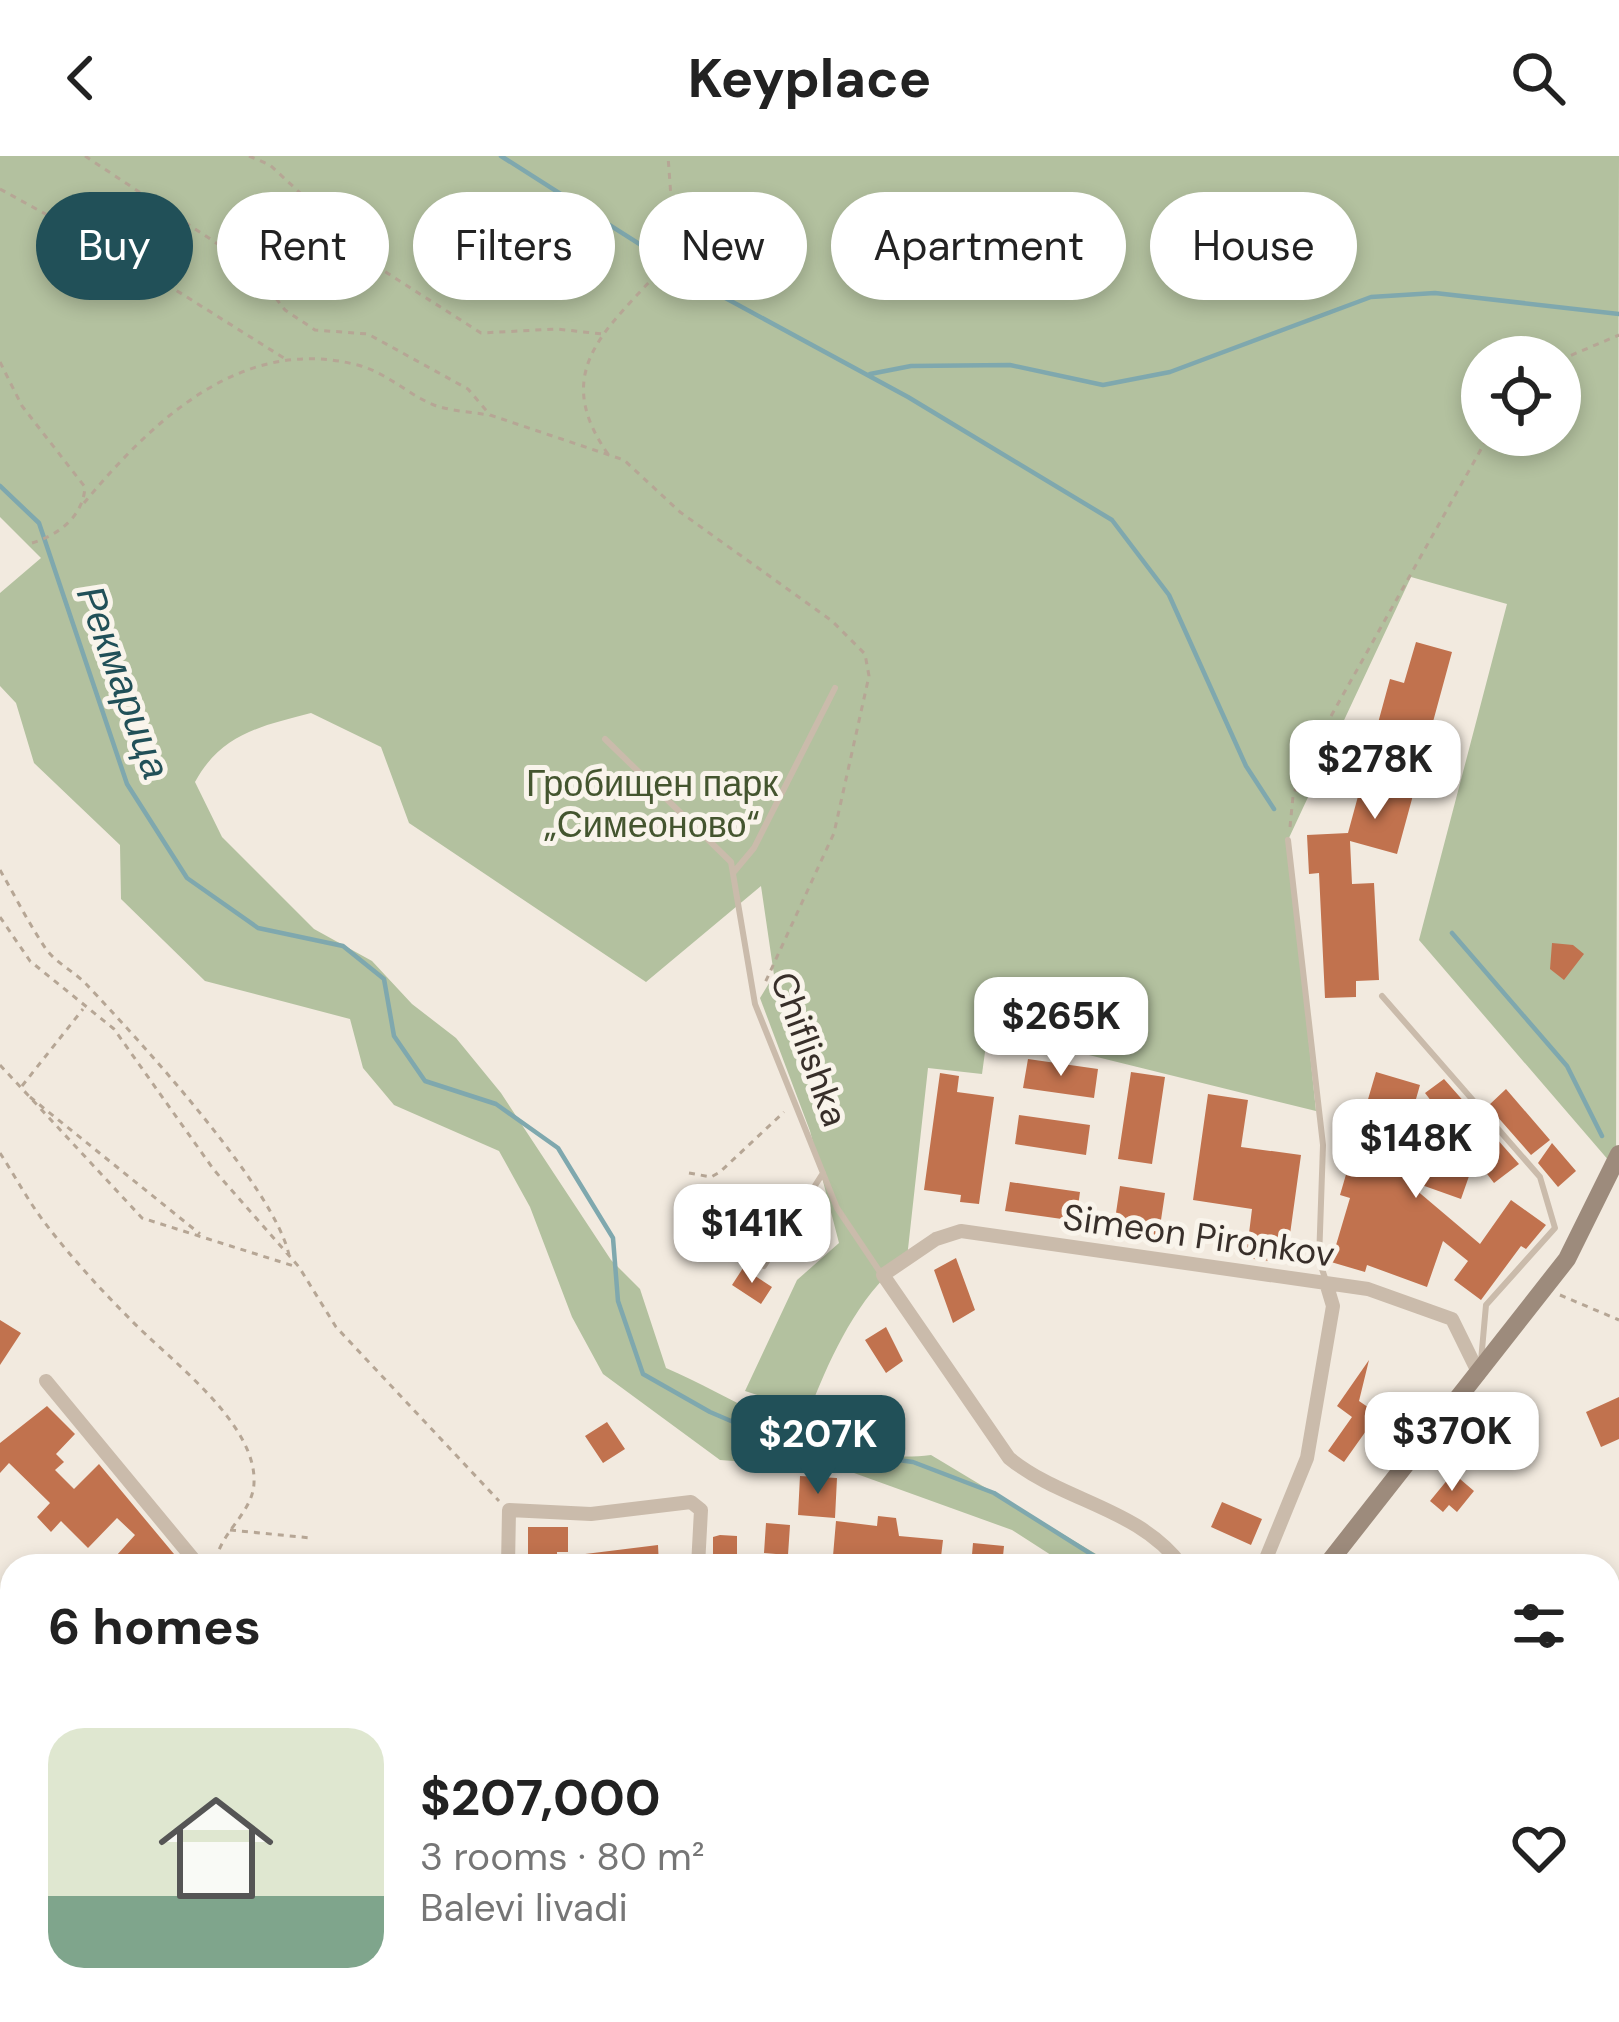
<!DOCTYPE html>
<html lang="en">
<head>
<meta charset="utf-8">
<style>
  body { margin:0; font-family:"DM Sans",sans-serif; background:#f2f2f2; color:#222; height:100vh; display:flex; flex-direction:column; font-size:45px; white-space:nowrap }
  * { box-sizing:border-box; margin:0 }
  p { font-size:39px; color:#767676 }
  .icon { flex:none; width:66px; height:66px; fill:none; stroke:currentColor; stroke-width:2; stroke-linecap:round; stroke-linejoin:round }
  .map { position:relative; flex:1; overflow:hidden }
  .side { position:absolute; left:0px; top:1398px; width:1620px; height:468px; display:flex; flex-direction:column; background:#fff; border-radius:36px 36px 0 0; box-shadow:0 6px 18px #0003 }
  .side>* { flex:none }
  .banner { position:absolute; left:36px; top:36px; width:1548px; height:108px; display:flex; gap:24px }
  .buttons { position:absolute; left:1461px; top:180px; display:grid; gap:24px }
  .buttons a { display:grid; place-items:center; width:120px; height:120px; border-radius:50%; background:#fff; box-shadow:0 6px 18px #0003; font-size:60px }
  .price { position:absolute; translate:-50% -102px; padding:0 27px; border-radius:24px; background:#fff; color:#222; font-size:39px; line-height:78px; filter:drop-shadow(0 3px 6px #0008) }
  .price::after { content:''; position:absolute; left:50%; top:72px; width:36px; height:27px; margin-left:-18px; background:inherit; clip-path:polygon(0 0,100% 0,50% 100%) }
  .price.selected { background:#215058; color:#fff }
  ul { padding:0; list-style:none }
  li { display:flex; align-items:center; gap:36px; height:300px; padding:0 48px }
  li+li { border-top:3px solid #e0e0e0 }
  li span { display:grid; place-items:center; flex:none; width:336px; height:240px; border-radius:36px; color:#555 }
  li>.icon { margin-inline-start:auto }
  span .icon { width:144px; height:144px; fill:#fffc; stroke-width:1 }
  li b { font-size:51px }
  h2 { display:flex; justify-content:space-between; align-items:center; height:144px; padding:0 48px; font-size:51px }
  .chip { padding:0 42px; border-radius:54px; background:#fff; box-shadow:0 6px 18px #0003; font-size:42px; line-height:108px }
  .chip.selected { background:#215058; color:#fff }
  header { display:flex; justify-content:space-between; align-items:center; height:156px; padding:0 48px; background:#fff; font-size:54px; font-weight:700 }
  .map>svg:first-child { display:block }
  .green { fill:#b3c19f; fill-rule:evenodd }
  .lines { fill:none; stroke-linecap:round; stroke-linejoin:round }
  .stream { stroke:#7fa8ae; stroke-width:4.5 }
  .building { fill:#c1724e }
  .path { stroke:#b6a695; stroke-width:3; stroke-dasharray:6 6; stroke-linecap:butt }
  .lane { stroke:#cabbab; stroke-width:6 }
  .street { stroke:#cabbab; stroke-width:14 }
  .secondary { stroke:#9d8b7c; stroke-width:18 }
  .labels { text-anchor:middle; stroke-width:10; stroke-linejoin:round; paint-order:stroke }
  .park-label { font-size:36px; fill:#44552f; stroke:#f9f4eb }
  .street-label { font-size:36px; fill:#382f2a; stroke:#f9f4eb }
  .water-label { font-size:39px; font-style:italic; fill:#215058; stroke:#f9f4eb }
</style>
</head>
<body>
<header><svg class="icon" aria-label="back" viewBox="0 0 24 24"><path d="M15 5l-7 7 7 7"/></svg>Keyplace<svg class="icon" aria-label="search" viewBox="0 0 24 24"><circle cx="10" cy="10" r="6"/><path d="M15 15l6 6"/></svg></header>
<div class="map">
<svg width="1619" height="1866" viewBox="0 0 1619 1866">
  <rect width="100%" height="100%" fill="#f2eadf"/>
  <path class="green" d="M0,0H1619L1616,1013L1419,784L1507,448L1411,421L1288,684L1316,955L988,874L982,918L928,912L907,1102C860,1135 829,1203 809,1256L745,1235L797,1124L839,1087L810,975L760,842L774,819L761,730L646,826L409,667L381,591L311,557C261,570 221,578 195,626L222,681L314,773L372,805L412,848L456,882L501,937L611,1104L640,1133L666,1212C751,1249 833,1311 931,1299L1116,1410H1068L1012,1374L843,1313L720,1304L603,1218L572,1161L530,1051L499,995L394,949L363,912L350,863L205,825L121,743L120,689L34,607L16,547L0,530V437L41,402L0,361ZM1482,201H1560V279H1482Z
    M0,1518L12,1526V1649L0,1642Z
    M1619,1640V1866H1535L1525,1854H1608V1651Z"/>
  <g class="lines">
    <path class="stream" d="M501,0L718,138L908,241L1112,364L1169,439L1246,610L1274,653
      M870,218L911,210L1010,209L1103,229L1170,216L1371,141L1435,137L1619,158
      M0,330L39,367L127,628L187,722L258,772L343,790L384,823L394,880L425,925L496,948L558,992L613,1082L618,1145L643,1218L710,1256L787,1289L913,1306L994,1337L1110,1410
      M1452,777L1567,910L1602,980
      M0,1580L12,1593
      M1608,1838L1619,1845
      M269,1854L281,1866"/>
  </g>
  <path class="building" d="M1416,486L1452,496L1397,698L1350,685L1352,728L1374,727L1379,824L1356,825V841L1325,842L1319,717L1309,718L1307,679L1348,677L1390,523L1404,527Z
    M1552,787L1573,789L1584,798L1564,824L1550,813Z
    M1028,903L1098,913L1094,942L1023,932Z
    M1131,916L1165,921L1152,1008L1118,1003Z
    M1376,916L1420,929L1406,978L1475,1003L1461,1043L1402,1022L1480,1088L1511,1044L1546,1069L1526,1093L1521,1090L1481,1144L1454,1124L1468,1105L1443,1085L1427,1131L1367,1109L1365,1116L1331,1106L1350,1042L1340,1039Z
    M940,917L959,920L957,936L994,941L979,1048L960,1046L961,1039L924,1034Z
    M1444,923L1519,1008L1494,1027L1425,937Z
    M1506,933L1550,984L1531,999L1488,950Z
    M1208,938L1248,944L1241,991L1301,999L1286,1107L1246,1102L1252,1053L1193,1044Z
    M1019,959L1090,969L1086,999L1015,988Z
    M1552,987L1576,1015L1558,1031L1538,1007Z
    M1010,1026L1080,1036L1076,1065L1005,1055Z
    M1120,1030L1165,1037L1158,1084L1113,1077Z
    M956,1102L975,1154L953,1167L934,1114Z
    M743,1112L772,1131L761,1148L732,1129Z
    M0,1164L21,1177L0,1209Z
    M886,1171L903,1205L886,1217L865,1184Z
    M1369,1204L1359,1245L1378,1258L1344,1306L1328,1295L1352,1261L1337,1250Z
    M1619,1241V1283L1601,1291L1586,1256Z
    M47,1250L75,1278L56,1298L64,1306L55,1314L74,1333L99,1308L184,1410H107L135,1379L117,1362L88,1392L61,1365L51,1376L37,1361L50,1347L9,1307L0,1317V1287Z
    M607,1266L625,1293L603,1307L585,1280Z
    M1453,1317L1474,1335L1457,1356L1449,1349L1443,1356L1430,1345Z
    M800,1320L837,1322L835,1362L798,1359Z
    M1222,1346L1262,1363L1251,1389L1211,1371Z
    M878,1360L896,1362L899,1380L943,1384L940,1409L893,1405L886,1410L833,1400L836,1365L877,1370Z
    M766,1367L790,1369L788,1399L764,1397Z
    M528,1371H568V1396H557V1406L528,1407Z
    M720,1379L737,1380V1404L713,1398V1381Z
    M973,1387L1004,1390L1002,1410H971Z
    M658,1389L659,1410H577V1399Z"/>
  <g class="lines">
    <path class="path" d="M85,0L251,110L285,154L315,174L368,178L468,233L490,259L624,304L680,356L832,465L865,498L869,520L834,677L764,829
      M249,0L270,9L384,115L481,177L556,173L603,178
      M0,33L120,99L287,204
      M1560,204L1619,179
      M0,206L22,250L85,331C83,361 58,379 32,387
      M608,298C543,206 622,164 675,96L668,0
      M84,347C154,263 244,177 361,210C388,218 409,239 434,249C451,255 471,256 489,259
      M1290,671L1293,640L1308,601L1489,279
      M0,714C15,740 29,768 46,793C56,807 75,816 87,829C138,883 274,1031 289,1099
      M0,761L30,805L114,873L214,1014L299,1111L336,1171L499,1345
      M0,909L142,1062L297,1111
      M22,930L83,853
      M30,941L200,1078
      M0,997C15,1020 28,1045 45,1067C70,1100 100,1133 130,1163C167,1202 257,1266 254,1327C253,1357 219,1377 215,1408
      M689,1017L711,1021L720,1016L784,956
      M1560,1139L1619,1164
      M230,1374L311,1382"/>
    <path class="lane" d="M605,583L731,706L755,848L837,1052L882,1119
      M1288,684L1323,989L1319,1104L1327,1128
      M733,717L754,692L835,532
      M1382,840L1540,1021L1555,1072L1486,1149L1481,1205
      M764,1110L823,1017"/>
    <path class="street" d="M46,1225L199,1410
      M698,1408L723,1410
      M508,1410L509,1354L591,1358L691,1346L701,1354L698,1410
      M1182,1410C1138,1351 1063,1346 1009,1302L883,1119L936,1083L961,1075L1368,1133L1452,1163L1479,1218
      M1263,1410L1307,1302L1333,1150L1327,1130
      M0,1530L12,1536
      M0,1773L12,1760
      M247,1854L261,1866
      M306,1854L320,1866
      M942,1854L964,1866
      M199,1866L201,1854
      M664,1866L665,1854
      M1243,1866L1251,1854"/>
    <path class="secondary" d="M1326,1410L1567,1103L1619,998
      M970,1866L976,1854"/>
  </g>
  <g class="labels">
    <g class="park-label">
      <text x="652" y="640">Гробищен парк<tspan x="652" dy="41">„Симеоново“</tspan></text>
    </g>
    <g class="street-label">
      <text transform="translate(810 893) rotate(70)" y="13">Chiflishka</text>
      <text transform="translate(1199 1079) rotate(8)" y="13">Simeon Pironkov</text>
    </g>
    <g class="water-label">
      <text transform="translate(124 526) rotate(70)" y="14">Рекмарица</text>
    </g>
  </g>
</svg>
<div class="buttons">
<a><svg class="icon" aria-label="locate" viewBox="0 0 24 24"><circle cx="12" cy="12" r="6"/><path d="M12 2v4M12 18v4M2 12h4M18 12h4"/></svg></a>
</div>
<b class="price" style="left:1375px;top:666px">$278K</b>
<b class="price" style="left:1061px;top:923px">$265K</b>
<b class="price" style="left:1416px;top:1045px">$148K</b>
<b class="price" style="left:752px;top:1130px">$141K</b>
<b class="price" style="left:1452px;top:1338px">$370K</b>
<b class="price selected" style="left:818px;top:1341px">$207K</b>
<div class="banner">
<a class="chip selected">Buy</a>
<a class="chip">Rent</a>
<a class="chip">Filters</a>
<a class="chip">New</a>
<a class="chip">Apartment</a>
<a class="chip">House</a>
</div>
<section class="side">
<h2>6 homes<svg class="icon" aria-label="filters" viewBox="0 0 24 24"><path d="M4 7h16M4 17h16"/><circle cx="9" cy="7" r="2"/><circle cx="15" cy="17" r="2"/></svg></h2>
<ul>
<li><span style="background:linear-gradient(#dfe7d0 70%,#7fa58c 0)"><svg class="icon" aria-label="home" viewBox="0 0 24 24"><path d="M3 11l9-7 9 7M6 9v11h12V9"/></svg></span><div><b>$207,000</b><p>3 rooms · 80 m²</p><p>Balevi livadi</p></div><svg class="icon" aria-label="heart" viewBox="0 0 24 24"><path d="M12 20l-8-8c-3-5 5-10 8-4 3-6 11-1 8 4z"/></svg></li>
</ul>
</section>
</div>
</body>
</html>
